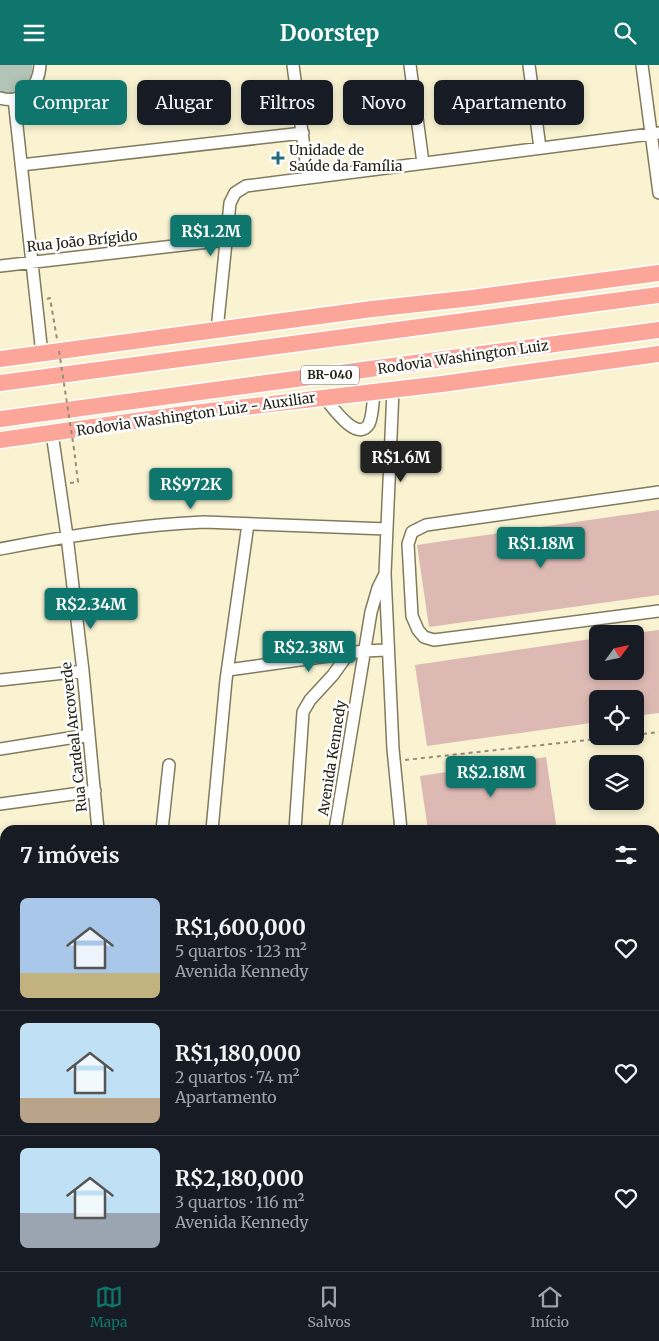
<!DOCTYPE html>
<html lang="pt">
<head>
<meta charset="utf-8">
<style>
  body { margin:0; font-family:Merriweather,serif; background:#20242c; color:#f1f3f6; height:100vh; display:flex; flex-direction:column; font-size:19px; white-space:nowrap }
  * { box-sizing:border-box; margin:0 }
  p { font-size:16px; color:#9ea1a6 }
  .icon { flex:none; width:28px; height:28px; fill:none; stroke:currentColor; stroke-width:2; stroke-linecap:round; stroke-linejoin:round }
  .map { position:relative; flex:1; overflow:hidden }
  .side { position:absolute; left:0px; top:760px; width:660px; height:446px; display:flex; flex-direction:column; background:#171b24; border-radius:15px 15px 0 0; box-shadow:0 2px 8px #0003 }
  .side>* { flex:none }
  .banner { position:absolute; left:15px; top:15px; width:630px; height:45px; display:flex; gap:10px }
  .needle { width:32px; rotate:57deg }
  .tools { position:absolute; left:589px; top:560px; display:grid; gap:10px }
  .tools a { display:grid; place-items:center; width:55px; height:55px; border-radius:8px; background:#171b24; box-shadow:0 2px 8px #0003; font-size:25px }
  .price { position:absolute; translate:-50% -42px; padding:0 11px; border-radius:5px; background:#0f766e; color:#fff; font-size:16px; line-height:32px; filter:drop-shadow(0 1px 2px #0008) }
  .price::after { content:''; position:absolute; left:50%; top:30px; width:15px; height:11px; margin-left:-8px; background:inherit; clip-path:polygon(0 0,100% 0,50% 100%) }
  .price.selected { background:#222; color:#fff }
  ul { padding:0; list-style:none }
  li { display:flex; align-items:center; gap:15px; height:125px; padding:0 20px }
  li+li { border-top:1px solid #363941 }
  li span { display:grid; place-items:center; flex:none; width:140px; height:100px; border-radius:8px; color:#555 }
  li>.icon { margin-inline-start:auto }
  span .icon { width:60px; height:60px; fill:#fffc; stroke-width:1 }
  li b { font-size:21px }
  h2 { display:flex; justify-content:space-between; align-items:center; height:60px; padding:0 20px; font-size:21px }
  .pill { padding:0 18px; border-radius:8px; background:#171b24; box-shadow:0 2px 8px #0003; font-size:18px; line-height:45px }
  .pill.selected { background:#0f766e; color:#fff }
  header { display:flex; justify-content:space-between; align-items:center; height:65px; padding:0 20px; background:#0f766e; color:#fff; font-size:22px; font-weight:700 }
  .tab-bar { display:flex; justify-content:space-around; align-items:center; height:70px; border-top:1px solid #363941; background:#171b24; font-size:14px; color:#9ea1a6 }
  .tab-bar a { display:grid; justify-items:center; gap:2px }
  .tab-bar .selected { color:#0f766e }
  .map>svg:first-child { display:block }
  .industrial { fill:#f5e5d3 }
  .green { fill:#b2c4b5 }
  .building { fill:#ddb9b3 }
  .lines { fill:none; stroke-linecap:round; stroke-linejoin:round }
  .minor-casing { stroke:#807b5d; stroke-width:14 }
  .highway-casing { stroke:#fff; stroke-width:19 }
  .path { stroke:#928e77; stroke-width:2; stroke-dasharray:4 4; stroke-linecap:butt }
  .minor { stroke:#fff; stroke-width:11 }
  .highway { stroke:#fca69a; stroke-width:16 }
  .path-bridge { stroke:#928e77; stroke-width:2; stroke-dasharray:4 4; stroke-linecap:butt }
  .poi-dot { fill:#256a7a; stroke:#fff; stroke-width:2 }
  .labels { text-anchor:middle; stroke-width:5; stroke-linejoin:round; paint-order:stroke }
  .shield { fill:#fff; stroke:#66655d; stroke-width:1 }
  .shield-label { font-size:12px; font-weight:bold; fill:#252317 }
  .poi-label { font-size:14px; fill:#252317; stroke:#fff; text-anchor:start }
  .street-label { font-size:14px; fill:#252317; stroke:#fff }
</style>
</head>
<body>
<header><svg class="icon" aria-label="menu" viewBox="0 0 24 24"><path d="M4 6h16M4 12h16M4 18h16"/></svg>Doorstep<svg class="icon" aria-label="search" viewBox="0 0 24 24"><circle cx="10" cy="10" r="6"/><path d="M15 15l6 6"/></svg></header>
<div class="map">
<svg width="659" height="1206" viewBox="0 0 659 1206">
  <rect width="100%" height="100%" fill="#f9f3d2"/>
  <path class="industrial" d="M0,961L5,962V1201H655V1172L659,1173V1206H0Z"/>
  <path class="green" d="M0,0H32C34,19 19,34 0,27Z"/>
  <path class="building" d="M659,445V530L429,562L417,480Z
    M659,565V648L635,651V634H598V657L427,681L415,600L598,573V606H635V568Z
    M546,692L557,765H428L420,711Z"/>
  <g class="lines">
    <defs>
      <path id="minor" d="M293,0L308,112
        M410,0L423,98
        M529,0L540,83
        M642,0L659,128
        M0,33C23,40 39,21 40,0
        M14,34L42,289
        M21,100L303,68
        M0,201L226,175
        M217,265L230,138L235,128L246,121L659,68
        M393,325L385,509L393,684L401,765
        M324,332C331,340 357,379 369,359C373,350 373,336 374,327
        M52,368L67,471L83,606L98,765
        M659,427L426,460L412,467L408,479L412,551L418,565L424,572L434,575L659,546
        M0,484C67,471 135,460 204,457L387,464
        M228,605L364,586L387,585
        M0,615L83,606
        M0,684L88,670
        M0,739L95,726
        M162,765L169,700
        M212,765L226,615L248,459
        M295,765L303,647L310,635L333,610L348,589
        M335,765L371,547L378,523L384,511
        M0,839L5,844
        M0,869L5,861
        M0,890L5,893
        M0,1033L5,1035
        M0,1070L5,1072
        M655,1194L659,1195
        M110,1201L112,1206
        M234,1201L236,1206
        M421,1201L422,1206
        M193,1206L201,1201
        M368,1206L369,1201
        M495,1206L500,1201"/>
      <path id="highway" d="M0,294L372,244L472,233L659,208
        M0,318L659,230
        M0,354L659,265
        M0,375L185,349L442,319L659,289"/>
    </defs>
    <use href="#minor" class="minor-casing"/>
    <use href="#highway" class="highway-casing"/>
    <path class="path" d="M47,234L50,233L57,274
      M70,418L78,417L74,384
      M635,670L659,667
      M405,695L624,671"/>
    <use href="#minor" class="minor"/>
    <use href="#highway" class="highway"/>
    <path class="path-bridge" d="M59,286L74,384"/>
  </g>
  <path class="poi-dot" d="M275.5 85.5h5v5h5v5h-5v5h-5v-5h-5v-5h5z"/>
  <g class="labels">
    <rect class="shield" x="301" y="300.5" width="58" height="19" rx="4"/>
    <g class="shield-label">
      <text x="330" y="314">BR-040</text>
    </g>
    <g class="poi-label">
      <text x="289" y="90">Unidade de<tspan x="289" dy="16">Saúde da Família</tspan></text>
    </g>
    <g class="street-label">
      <text transform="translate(82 176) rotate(-6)" y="5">Rua João Brígido</text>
      <text transform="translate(463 292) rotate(-8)" y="5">Rodovia Washington Luiz</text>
      <text transform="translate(196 349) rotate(-8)" y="5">Rodovia Washington Luiz - Auxiliar</text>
      <text transform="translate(74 672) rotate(-96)" y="5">Rua Cardeal Arcoverde</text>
      <text transform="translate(332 693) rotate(-81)" y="5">Avenida Kennedy</text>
    </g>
  </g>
</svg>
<div class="tools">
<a><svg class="needle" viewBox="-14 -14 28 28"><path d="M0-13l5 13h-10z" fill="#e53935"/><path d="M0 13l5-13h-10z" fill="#9ea1a6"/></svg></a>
<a><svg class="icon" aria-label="locate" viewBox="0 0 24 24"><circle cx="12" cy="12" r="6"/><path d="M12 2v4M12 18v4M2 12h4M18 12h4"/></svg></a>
<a><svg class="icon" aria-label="layers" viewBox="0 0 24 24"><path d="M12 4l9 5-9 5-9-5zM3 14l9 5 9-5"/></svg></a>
</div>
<b class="price" style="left:211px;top:192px">R$1.2M</b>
<b class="price selected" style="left:401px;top:418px">R$1.6M</b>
<b class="price" style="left:191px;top:445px">R$972K</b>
<b class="price" style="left:541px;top:504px">R$1.18M</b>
<b class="price" style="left:91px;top:565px">R$2.34M</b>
<b class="price" style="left:309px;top:608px">R$2.38M</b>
<b class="price" style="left:491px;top:733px">R$2.18M</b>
<div class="banner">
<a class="pill selected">Comprar</a>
<a class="pill">Alugar</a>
<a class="pill">Filtros</a>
<a class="pill">Novo</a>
<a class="pill">Apartamento</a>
</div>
<section class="side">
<h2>7 imóveis<svg class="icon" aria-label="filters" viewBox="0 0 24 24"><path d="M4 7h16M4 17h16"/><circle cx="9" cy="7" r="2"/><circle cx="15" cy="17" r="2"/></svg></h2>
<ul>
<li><span style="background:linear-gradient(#a9c7e8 75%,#c2b280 0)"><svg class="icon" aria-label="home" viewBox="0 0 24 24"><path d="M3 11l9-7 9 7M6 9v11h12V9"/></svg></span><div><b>R$1,600,000</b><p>5 quartos · 123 m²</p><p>Avenida Kennedy</p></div><svg class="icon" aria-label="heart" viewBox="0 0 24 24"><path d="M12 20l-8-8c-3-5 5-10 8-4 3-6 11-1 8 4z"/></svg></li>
<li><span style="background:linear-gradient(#bfe0f5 75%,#b9a48a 0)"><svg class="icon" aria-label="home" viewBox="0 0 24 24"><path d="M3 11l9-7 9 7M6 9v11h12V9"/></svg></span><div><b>R$1,180,000</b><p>2 quartos · 74 m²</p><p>Apartamento</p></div><svg class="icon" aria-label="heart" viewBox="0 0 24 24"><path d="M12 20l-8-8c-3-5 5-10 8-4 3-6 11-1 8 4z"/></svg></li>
<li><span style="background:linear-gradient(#bfe0f5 65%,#9aa5b1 0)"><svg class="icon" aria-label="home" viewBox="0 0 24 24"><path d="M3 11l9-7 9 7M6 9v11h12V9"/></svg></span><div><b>R$2,180,000</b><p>3 quartos · 116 m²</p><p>Avenida Kennedy</p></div><svg class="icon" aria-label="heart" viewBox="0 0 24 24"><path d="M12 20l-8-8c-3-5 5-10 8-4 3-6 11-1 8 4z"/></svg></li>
</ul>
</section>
</div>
<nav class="tab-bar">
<a class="selected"><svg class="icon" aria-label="map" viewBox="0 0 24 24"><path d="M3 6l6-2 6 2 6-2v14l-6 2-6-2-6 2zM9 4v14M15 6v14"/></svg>Mapa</a>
<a><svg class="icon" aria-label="saved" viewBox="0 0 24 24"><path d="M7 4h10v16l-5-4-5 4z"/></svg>Salvos</a>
<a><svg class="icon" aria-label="home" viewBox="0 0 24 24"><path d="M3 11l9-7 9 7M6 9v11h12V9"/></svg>Início</a>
</nav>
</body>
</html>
